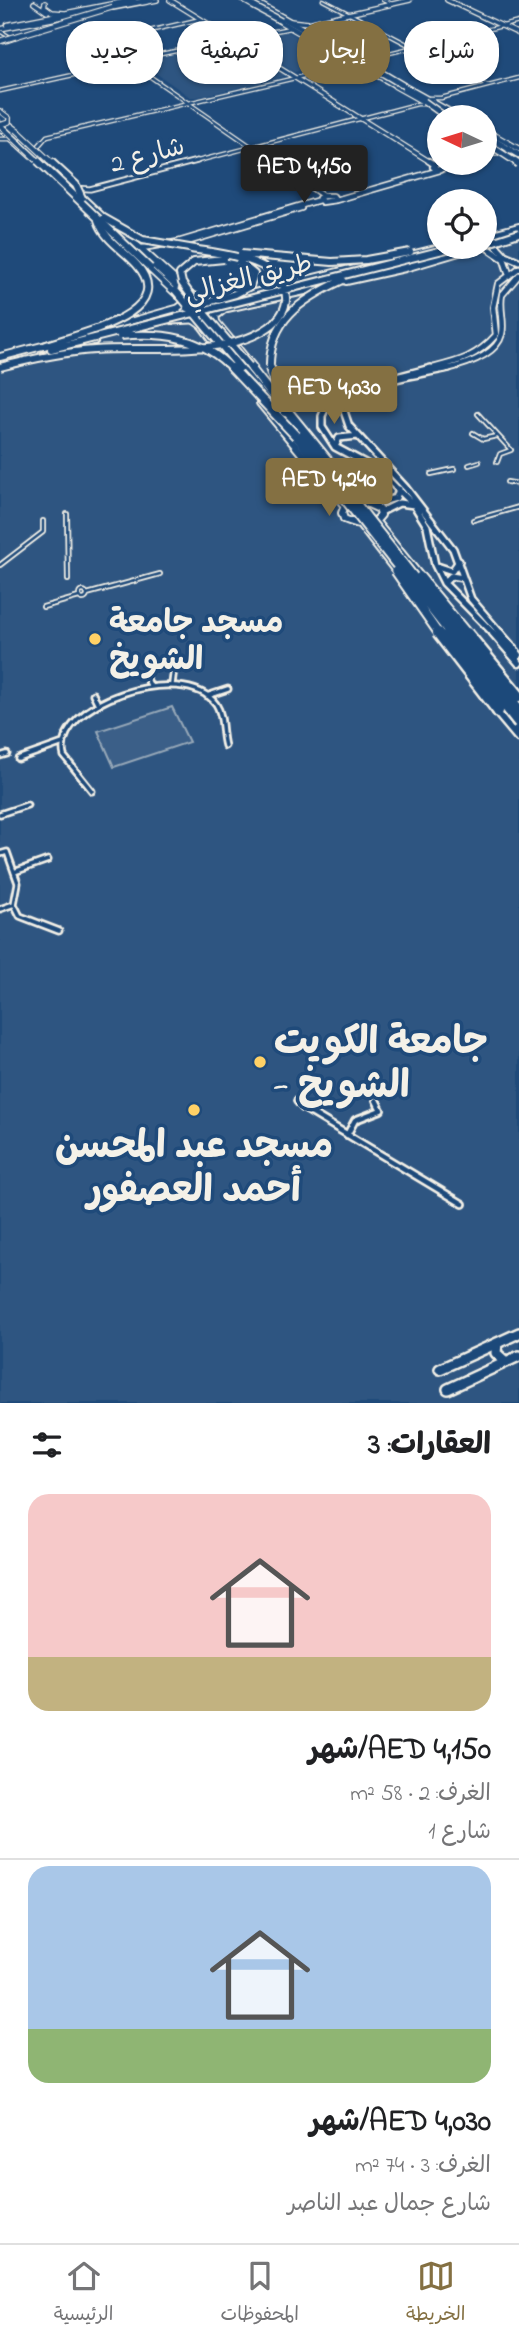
<!DOCTYPE html>
<html lang="ar">
<head>
<meta charset="utf-8">
<style>
  body { margin:0; font-family:"Indie Flower","Playpen Sans Arabic",sans-serif; background:#f6f6f6; color:#202124; direction:rtl; height:100vh; display:flex; flex-direction:column; font-size:26px; white-space:nowrap }
  * { box-sizing:border-box; margin:0 }
  p { font-size:23px; color:#757577 }
  .icon { flex:none; width:38px; height:38px; fill:none; stroke:currentColor; stroke-width:2; stroke-linecap:round; stroke-linejoin:round }
  .map { position:relative; height:1403px; overflow:hidden; direction:ltr }
  .sheet { display:flex; flex-direction:column; background:#fff; flex:1 }
  .sheet>* { flex:none }
  .top-card { position:absolute; left:21px; top:21px; width:478px; height:63px; direction:rtl; display:flex; gap:14px }
  .needle { width:46px; rotate:274deg }
  .tools { position:absolute; left:427px; top:105px; display:grid; gap:14px }
  .tools a { display:grid; place-items:center; width:70px; height:70px; border-radius:50%; background:#fff; box-shadow:0 2px 5px #0004; font-size:35px }
  .price { position:absolute; translate:-50% -60px; padding:0 16px; border-radius:7px; background:#847042; color:#fff; font-size:23px; line-height:46px; filter:drop-shadow(0 2px 4px #0008) }
  .price::after { content:''; position:absolute; left:50%; top:42px; width:21px; height:16px; margin-left:-10px; background:inherit; clip-path:polygon(0 0,100% 0,50% 100%) }
  .price.selected { background:#222; color:#fff }
  ul { padding:0; list-style:none }
  li { display:grid; align-content:center; gap:14px; height:371px; padding:0 28px }
  li+li { border-top:2px solid #e0e0e0 }
  li span { display:grid; place-items:center; height:217px; border-radius:21px; color:#555 }
  li>.icon { margin-inline-start:auto }
  span .icon { width:126px; height:126px; fill:#fffc; stroke-width:1 }
  li b { font-size:30px }
  h2 { display:flex; justify-content:space-between; align-items:center; height:84px; padding:0 28px; font-size:30px }
  .chip { padding:0 24px; border-radius:28px; background:#fff; box-shadow:0 2px 5px #0004; font-size:24px; line-height:63px }
  .chip.selected { background:#847042; color:#fff }
  .tabs { display:flex; justify-content:space-around; align-items:center; height:98px; border-top:2px solid #e0e0e0; background:#fff; font-size:19px; color:#757577 }
  .tabs a { display:grid; justify-items:center; gap:4px }
  .tabs .selected { color:#847042 }
  .map>svg:first-child { display:block }
  .built { fill:#2d5581 }
  .green { fill:#3a5f88; stroke:#97a8b8; stroke-width:2 }
  .lines { fill:none; stroke-linecap:round; stroke-linejoin:round }
  .pedestrian-far2-casing { stroke:#f4f1e8; stroke-width:6 }
  .pedestrian-far1-casing { stroke:#f4f1e8; stroke-width:9 }
  .pedestrian-casing { stroke:#f4f1e8; stroke-width:10 }
  .minor-far1-casing { stroke:#f4f1e8; stroke-width:5 }
  .minor-casing { stroke:#f4f1e8; stroke-width:7 }
  .tertiary-far4-casing { stroke:#f4f1e8; stroke-width:6 }
  .tertiary-far3-casing { stroke:#f4f1e8; stroke-width:8 }
  .tertiary-far2-casing { stroke:#f4f1e8; stroke-width:10 }
  .tertiary-far1-casing { stroke:#f4f1e8; stroke-width:11 }
  .tertiary-casing { stroke:#f4f1e8; stroke-width:14 }
  .secondary-far2-casing { stroke:#f4f1e8; stroke-width:6 }
  .secondary-far1-casing { stroke:#f4f1e8; stroke-width:8 }
  .secondary-casing { stroke:#f4f1e8; stroke-width:10 }
  .primary-far1-casing { stroke:#f4f1e8; stroke-width:7 }
  .primary-casing { stroke:#f4f1e8; stroke-width:9 }
  .trunk-far3-casing { stroke:#f4f1e8; stroke-width:7 }
  .trunk-far2-casing { stroke:#f4f1e8; stroke-width:10 }
  .trunk-far1-casing { stroke:#f4f1e8; stroke-width:11 }
  .trunk-casing { stroke:#f4f1e8; stroke-width:15 }
  .motorway-far1-casing { stroke:#f4f1e8; stroke-width:8 }
  .motorway-casing { stroke:#f4f1e8; stroke-width:10 }
  .pedestrian-far2 { stroke:#1f4a7a; stroke-width:2.5 }
  .pedestrian-far1 { stroke:#1f4a7a; stroke-width:3.5 }
  .pedestrian { stroke:#1f4a7a; stroke-width:4.5 }
  .minor-far1 { stroke:#1f4a7a; stroke-width:2.5 }
  .minor { stroke:#1f4a7a; stroke-width:3.5 }
  .tertiary-far4 { stroke:#1f4a7a; stroke-width:3.5 }
  .tertiary-far3 { stroke:#1f4a7a; stroke-width:4.5 }
  .tertiary-far2 { stroke:#1f4a7a; stroke-width:5 }
  .tertiary-far1 { stroke:#1f4a7a; stroke-width:6 }
  .tertiary { stroke:#1f4a7a; stroke-width:9 }
  .secondary-far2 { stroke:#1f4a7a; stroke-width:3.5 }
  .secondary-far1 { stroke:#1f4a7a; stroke-width:4.5 }
  .secondary { stroke:#1f4a7a; stroke-width:6 }
  .primary-far1 { stroke:#1f4a7a; stroke-width:4.5 }
  .primary { stroke:#1f4a7a; stroke-width:5 }
  .trunk-far3 { stroke:#1f4a7a; stroke-width:4.5 }
  .trunk-far2 { stroke:#1f4a7a; stroke-width:6 }
  .trunk-far1 { stroke:#1f4a7a; stroke-width:7 }
  .trunk { stroke:#1f4a7a; stroke-width:10 }
  .motorway-far1 { stroke:#1f4a7a; stroke-width:5 }
  .motorway { stroke:#1f4a7a; stroke-width:6 }
  .secondary-bridge-casing { stroke:#f4f1e8; stroke-width:6; stroke-linecap:butt }
  .trunk-bridge-far3-casing { stroke:#f4f1e8; stroke-width:7; stroke-linecap:butt }
  .trunk-bridge-far2-casing { stroke:#f4f1e8; stroke-width:10; stroke-linecap:butt }
  .trunk-bridge-far1-casing { stroke:#f4f1e8; stroke-width:11; stroke-linecap:butt }
  .trunk-bridge-casing { stroke:#f4f1e8; stroke-width:15; stroke-linecap:butt }
  .motorway-bridge-far2-casing { stroke:#f4f1e8; stroke-width:8; stroke-linecap:butt }
  .motorway-bridge-far1-casing { stroke:#f4f1e8; stroke-width:10; stroke-linecap:butt }
  .motorway-bridge-casing { stroke:#f4f1e8; stroke-width:12; stroke-linecap:butt }
  .secondary-bridge { stroke:#1f4a7a; stroke-width:3.5 }
  .trunk-bridge-far3 { stroke:#1f4a7a; stroke-width:4.5 }
  .trunk-bridge-far2 { stroke:#1f4a7a; stroke-width:6 }
  .trunk-bridge-far1 { stroke:#1f4a7a; stroke-width:7 }
  .trunk-bridge { stroke:#1f4a7a; stroke-width:10 }
  .motorway-bridge-far2 { stroke:#1f4a7a; stroke-width:5 }
  .motorway-bridge-far1 { stroke:#1f4a7a; stroke-width:6 }
  .motorway-bridge { stroke:#1f4a7a; stroke-width:8 }
  .poi-dot { fill:#ffd166; stroke:#1f4a7a; stroke-width:2.5 }
  .labels { text-anchor:middle; stroke-width:7; stroke-linejoin:round; paint-order:stroke }
  .far-street-label { font-size:26px; fill:#f4f1e8; stroke:#1f4a7a }
  .poi-label { font-size:32px; font-weight:bold; fill:#f4f1e8; stroke:#1f4a7a; text-anchor:start }
  .near-poi-label { font-size:38px; font-weight:bold; fill:#f4f1e8; stroke:#1f4a7a; text-anchor:start }
</style>
</head>
<body>
<div class="map">
<svg width="519" height="1403" viewBox="0 0 519 1403">
  <rect width="100%" height="100%" fill="#1f4a7a"/>
  <filter id="ink" filterUnits="userSpaceOnUse"><feTurbulence type="fractalNoise" baseFrequency=".0143" numOctaves="2"/><feDisplacementMap in="SourceGraphic" scale="14" xChannelSelector="R" yChannelSelector="G"/><feConvolveMatrix kernelMatrix="1 2 1 2 8 2 1 2 1" color-interpolation-filters="sRGB"/></filter>
  <g filter="url(#ink)">
    <path class="built" d="M280,30L287,31L342,62L294,72L243,41L244,38Z
      M228,42L235,43L285,74L283,77L198,97H190L143,64L145,61Z
      M519,229V1403H0V361L449,247H485V237Z"/>
    <path class="green" d="M172,707L189,742L114,767L98,731Z"/>
    <g class="lines">
      <defs>
        <path id="pedestrian-far2" d="M478,414L511,450L500,454L497,462
          M473,433L483,439L497,436
          M469,465L479,462
          M431,474L454,469
          M507,482L519,484
          M67,514L68,580
          M473,520L519,507
          M0,565L43,532V521
          M79 595a4 4 0 1 1 8 0a4 4 0 1 1-8 0Z
          M87,594L160,574
          M43,607L79,597"/>
        <path id="pedestrian-far1" d="M146,677L151,687
          M172,684L174,668
          M93,694L98,704
          M207,696L228,689
          M0,756L7,754
          M18,759L63,743
          M92,791L64,756C51,703 183,660 216,704C224,716 221,733 225,746
          M0,814L27,805
          M0,854L7,852L18,883L14,904L0,909
          M14,872L48,860
          M14,904L20,916L59,931"/>
        <path id="pedestrian" d="M297,1101L303,1108L463,1204
          M347,1135L355,1120L381,1110L376,1100"/>
        <path id="minor-far1" d="M323,0L487,86
          M383,0L392,4
          M0,31L13,39L4,42
          M132,59L106,41L201,19
          M136,59L290,28
          M360,60L519,22
          M132,64L275,163
          M0,91L128,63
          M429,98H441L519,78
          M0,139H10
          M35,150L47,136L355,64
          M190,163L417,104H428"/>
        <path id="minor" d="M273,161L323,196
          M75,188L90,189L197,161"/>
        <path id="tertiary-far4" d="M170,0L432,163
          M447,0L519,34
          M34,3L47,12
          M45,3L44,6L52,12L64,13
          M290,21L308,23L410,0
          M485,155L510,152"/>
        <path id="tertiary-far3" d="M429,161L435,165
          M438,163L449,167L437,170L433,167Z
          M449,167L459,163
          M323,196H333L336,200L322,202L319,198Z
          M336,200L440,170
          M187,242L301,208
          M142,248L178,242L319,200
          M424,370C455,362 474,360 496,335L493,307L498,284L519,268
          M442,370C461,366 496,357 502,334C505,322 499,308 502,295L519,275"/>
        <path id="tertiary-far2" d="M431,368L346,390L326,407L322,416V427L335,447L378,470L414,505L427,526L435,565L444,583L494,634
          M449,368C412,377 367,377 344,411L349,426L406,488L453,549L471,599L501,634
          M335,447L339,438L358,436
          M373,504L396,498L399,489
          M381,512L399,503L414,505
          M437,566L452,571L459,561
          M444,583L451,576L463,578"/>
        <path id="tertiary-far1" d="M493,633L519,663
          M500,633L519,655"/>
        <path id="tertiary" d="M497,1343L496,1353L506,1362
          M440,1369L519,1333
          M448,1389L519,1356"/>
        <path id="secondary-far2" d="M142,3L157,0
          M0,29L99,10
          M0,111L9,118
          M7,124L48,163
          M0,129L31,157"/>
        <path id="secondary-far1" d="M46,161L52,167
          M120,229L189,292L202,299
          M146,266L178,296
          M216,316L217,322L254,367
          M194,321L201,326L231,366"/>
        <path id="secondary" d="M260,403L345,506
          M283,404L362,501
          M362,501L379,509L381,515C371,529 358,525 344,519L342,513L345,506Z
          M376,522L423,580
          M361,526L399,575"/>
        <path id="primary-far1" d="M243,0L259,9
          M276,19L328,49
          M395,86L429,105
          M485,130L519,149"/>
        <path id="primary" d="M500,239L495,244L505,255L519,261
          M485,246L504,259L509,274
          M389,269L441,254
          M228,299L348,269
          M219,314L225,309L330,286
          M172,321L211,319L220,310L219,306C205,297 191,297 178,308V314L185,319
          M96,331L178,308
          M43,355L95,341"/>
        <path id="trunk-far3" d="M8,25L134,0
          M0,117L17,130"/>
        <path id="trunk-far2" d="M82,198L187,296
          M249,366L252,370"/>
        <path id="trunk-far1" d="M240,368L265,398
          M251,368L327,466
          M291,430L320,468"/>
        <path id="trunk" d="M498,711L519,736"/>
        <path id="motorway-far1" d="M251,0L328,43
          M113,7L149,0
          M322,44L401,88
          M396,82L459,117
          M485,135L519,155"/>
        <path id="motorway" d="M485,236L519,227
          M343,272L443,247
          M346,281L405,268L476,247
          M0,357L54,343"/>
      </defs>
      <use href="#pedestrian-far2" class="pedestrian-far2-casing"/>
      <use href="#pedestrian-far1" class="pedestrian-far1-casing"/>
      <use href="#pedestrian" class="pedestrian-casing"/>
      <use href="#minor-far1" class="minor-far1-casing"/>
      <use href="#minor" class="minor-casing"/>
      <use href="#tertiary-far4" class="tertiary-far4-casing"/>
      <use href="#tertiary-far3" class="tertiary-far3-casing"/>
      <use href="#tertiary-far2" class="tertiary-far2-casing"/>
      <use href="#tertiary-far1" class="tertiary-far1-casing"/>
      <use href="#tertiary" class="tertiary-casing"/>
      <use href="#secondary-far2" class="secondary-far2-casing"/>
      <use href="#secondary-far1" class="secondary-far1-casing"/>
      <use href="#secondary" class="secondary-casing"/>
      <use href="#primary-far1" class="primary-far1-casing"/>
      <use href="#primary" class="primary-casing"/>
      <use href="#trunk-far3" class="trunk-far3-casing"/>
      <use href="#trunk-far2" class="trunk-far2-casing"/>
      <use href="#trunk-far1" class="trunk-far1-casing"/>
      <use href="#trunk" class="trunk-casing"/>
      <use href="#motorway-far1" class="motorway-far1-casing"/>
      <use href="#motorway" class="motorway-casing"/>
      <use href="#pedestrian-far2" class="pedestrian-far2"/>
      <use href="#pedestrian-far1" class="pedestrian-far1"/>
      <use href="#pedestrian" class="pedestrian"/>
      <use href="#minor-far1" class="minor-far1"/>
      <use href="#minor" class="minor"/>
      <use href="#tertiary-far4" class="tertiary-far4"/>
      <use href="#tertiary-far3" class="tertiary-far3"/>
      <use href="#tertiary-far2" class="tertiary-far2"/>
      <use href="#tertiary-far1" class="tertiary-far1"/>
      <use href="#tertiary" class="tertiary"/>
      <use href="#secondary-far2" class="secondary-far2"/>
      <use href="#secondary-far1" class="secondary-far1"/>
      <use href="#secondary" class="secondary"/>
      <use href="#primary-far1" class="primary-far1"/>
      <use href="#primary" class="primary"/>
      <use href="#trunk-far3" class="trunk-far3"/>
      <use href="#trunk-far2" class="trunk-far2"/>
      <use href="#trunk-far1" class="trunk-far1"/>
      <use href="#trunk" class="trunk"/>
      <use href="#motorway-far1" class="motorway-far1"/>
      <use href="#motorway" class="motorway"/>
      <defs>
        <path id="secondary-bridge" d="M0,125L9,122V118"/>
        <path id="trunk-bridge-far3" d="M0,41L113,7
          M0,125L40,163
          M17,130L52,163"/>
        <path id="trunk-bridge-far2" d="M38,161L150,268
          M50,161L76,185L82,198
          M175,290L240,368
          M198,306L249,366"/>
        <path id="trunk-bridge-far1" d="M327,466L459,634
          M320,468L450,634
          M395,571L439,634
          M420,576L468,634"/>
        <path id="trunk-bridge" d="M438,633L498,711
          M448,633L519,723
          M458,633L519,710
          M467,633L519,696"/>
        <path id="motorway-bridge-far2" d="M253,6L281,21
          M315,33L404,86
          M424,101L446,117
          M485,142L517,163"/>
        <path id="motorway-bridge-far1" d="M515,161L519,164
          M104,218L143,240L195,249
          M485,244L519,233
          M241,254L332,262L366,260L410,252
          M187,308L235,294L250,286L254,274L239,262
          M201,310L182,283L180,274L194,262L224,259
          M120,336C163,332 203,337 233,370
          M44,346C71,335 181,315 137,265C123,249 105,241 98,220
          M51,349L455,247
          M0,367C31,359 63,352 95,350C147,346 225,358 269,327C277,322 285,311 286,301C289,259 219,253 191,249
          M270,370C268,320 302,299 343,280"/>
        <path id="motorway-bridge" d="M232,368L296,436
          M270,368L285,412"/>
      </defs>
      <use href="#secondary-bridge" class="secondary-bridge-casing"/>
      <use href="#trunk-bridge-far3" class="trunk-bridge-far3-casing"/>
      <use href="#trunk-bridge-far2" class="trunk-bridge-far2-casing"/>
      <use href="#trunk-bridge-far1" class="trunk-bridge-far1-casing"/>
      <use href="#trunk-bridge" class="trunk-bridge-casing"/>
      <use href="#motorway-bridge-far2" class="motorway-bridge-far2-casing"/>
      <use href="#motorway-bridge-far1" class="motorway-bridge-far1-casing"/>
      <use href="#motorway-bridge" class="motorway-bridge-casing"/>
      <use href="#secondary-bridge" class="secondary-bridge"/>
      <use href="#trunk-bridge-far3" class="trunk-bridge-far3"/>
      <use href="#trunk-bridge-far2" class="trunk-bridge-far2"/>
      <use href="#trunk-bridge-far1" class="trunk-bridge-far1"/>
      <use href="#trunk-bridge" class="trunk-bridge"/>
      <use href="#motorway-bridge-far2" class="motorway-bridge-far2"/>
      <use href="#motorway-bridge-far1" class="motorway-bridge-far1"/>
      <use href="#motorway-bridge" class="motorway-bridge"/>
    </g>
  </g>
  <g class="poi-dot">
    <circle cx="95" cy="639" r="7"/>
    <circle cx="260" cy="1062" r="7"/>
    <circle cx="194" cy="1110" r="7"/>
  </g>
  <g class="labels">
    <g class="far-street-label">
      <text transform="translate(147 154) rotate(-15)" y="9">شارع 2</text>
      <text transform="translate(248 277) rotate(-14)" y="9">طريق الغزالي</text>
    </g>
    <g class="poi-label">
      <text x="109" y="632">مسجد جامعة<tspan x="109" dy="37">الشويخ</tspan></text>
    </g>
    <g class="near-poi-label">
      <text x="274" y="1053">جامعة الكويت<tspan x="274" dy="44">- الشويخ</tspan></text>
      <text x="194" y="1157" text-anchor="middle">مسجد عبد المحسن<tspan x="194" dy="44">أحمد العصفور</tspan></text>
    </g>
  </g>
</svg>
<div class="tools">
<a><svg class="needle" viewBox="-14 -14 28 28"><path d="M0-13l5 13h-10z" fill="#e53935"/><path d="M0 13l5-13h-10z" fill="#757577"/></svg></a>
<a><svg class="icon" aria-label="locate" viewBox="0 0 24 24"><circle cx="12" cy="12" r="6"/><path d="M12 2v4M12 18v4M2 12h4M18 12h4"/></svg></a>
</div>
<b class="price selected" style="left:304px;top:205px">AED 4,150</b>
<b class="price" style="left:334px;top:426px">AED 4,030</b>
<b class="price" style="left:329px;top:518px">AED 4,240</b>
<div class="top-card">
<a class="chip">شراء</a>
<a class="chip selected">إيجار</a>
<a class="chip">تصفية</a>
<a class="chip">جديد</a>
</div>
</div>
<section class="sheet">
<h2>العقارات: 3<svg class="icon" aria-label="filters" viewBox="0 0 24 24"><path d="M4 7h16M4 17h16"/><circle cx="9" cy="7" r="2"/><circle cx="15" cy="17" r="2"/></svg></h2>
<ul>
<li><span style="background:linear-gradient(#f6c9c9 75%,#c2b280 0)"><svg class="icon" aria-label="home" viewBox="0 0 24 24"><path d="M3 11l9-7 9 7M6 9v11h12V9"/></svg></span><div><b>AED 4,150/شهر</b><p>الغرف: 2 · 58 m²</p><p>شارع 1</p></div></li>
<li><span style="background:linear-gradient(#a9c7e8 75%,#8fb573 0)"><svg class="icon" aria-label="home" viewBox="0 0 24 24"><path d="M3 11l9-7 9 7M6 9v11h12V9"/></svg></span><div><b>AED 4,030/شهر</b><p>الغرف: 3 · 74 m²</p><p>شارع جمال عبد الناصر</p></div></li>
</ul>
</section>
<nav class="tabs">
<a class="selected"><svg class="icon" aria-label="map" viewBox="0 0 24 24"><path d="M3 6l6-2 6 2 6-2v14l-6 2-6-2-6 2zM9 4v14M15 6v14"/></svg>الخريطة</a>
<a><svg class="icon" aria-label="saved" viewBox="0 0 24 24"><path d="M7 4h10v16l-5-4-5 4z"/></svg>المحفوظات</a>
<a><svg class="icon" aria-label="home" viewBox="0 0 24 24"><path d="M3 11l9-7 9 7M6 9v11h12V9"/></svg>الرئيسية</a>
</nav>
</body>
</html>
